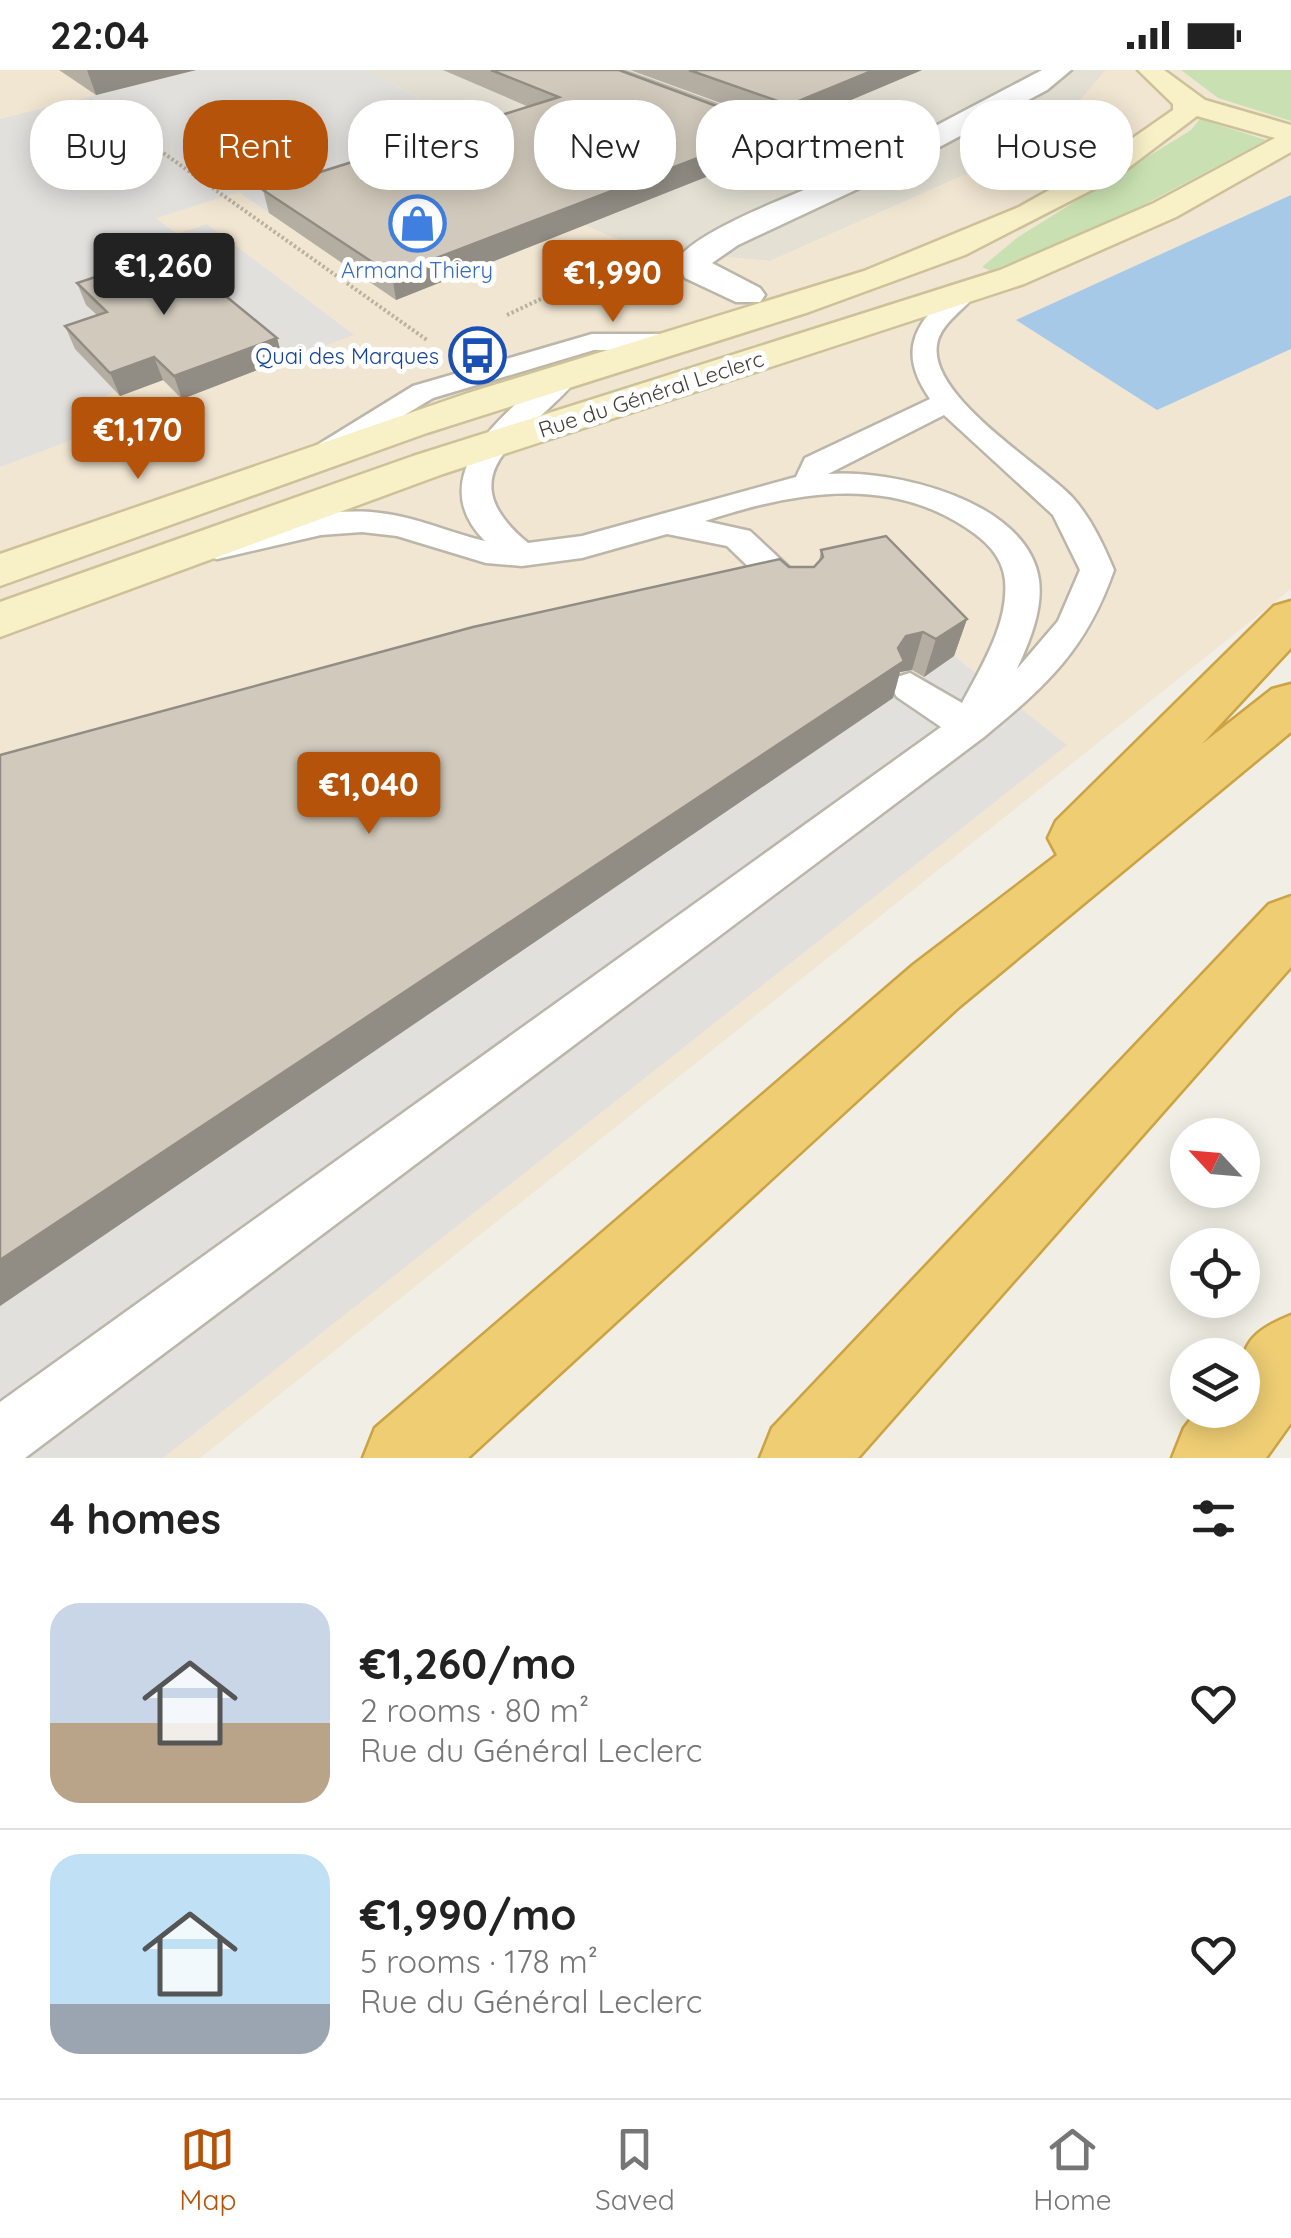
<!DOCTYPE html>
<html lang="en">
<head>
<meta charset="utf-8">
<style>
  body { margin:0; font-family:Quicksand,sans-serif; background:#f2f2f2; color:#222; height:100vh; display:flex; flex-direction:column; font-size:38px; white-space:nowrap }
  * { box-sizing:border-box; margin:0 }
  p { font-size:32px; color:#767676 }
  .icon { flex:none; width:55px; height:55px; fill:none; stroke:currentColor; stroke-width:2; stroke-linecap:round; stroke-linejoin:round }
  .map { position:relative; height:1388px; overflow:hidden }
  .drawer { display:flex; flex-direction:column; background:#fff; flex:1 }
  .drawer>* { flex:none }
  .banner { position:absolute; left:30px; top:30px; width:1232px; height:90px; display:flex; gap:20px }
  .needle { width:65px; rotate:296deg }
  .buttons { position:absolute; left:1170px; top:1048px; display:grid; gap:20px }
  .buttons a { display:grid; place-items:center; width:90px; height:90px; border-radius:50%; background:#fff; box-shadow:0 5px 25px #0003; font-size:50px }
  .price { position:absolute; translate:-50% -85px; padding:0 22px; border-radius:10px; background:#b45309; color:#fff; font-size:32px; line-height:65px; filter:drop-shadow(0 2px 5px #0008) }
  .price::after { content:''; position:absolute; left:50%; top:60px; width:30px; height:22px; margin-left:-15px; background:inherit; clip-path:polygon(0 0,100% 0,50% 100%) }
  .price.active { background:#222; color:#fff }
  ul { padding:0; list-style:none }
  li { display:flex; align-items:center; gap:30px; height:250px; padding:0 50px }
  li+li { border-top:2px solid #e0e0e0 }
  li span { display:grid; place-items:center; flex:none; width:280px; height:200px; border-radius:30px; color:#555 }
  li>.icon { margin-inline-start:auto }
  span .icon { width:120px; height:120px; fill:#fffc; stroke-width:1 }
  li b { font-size:42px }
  h2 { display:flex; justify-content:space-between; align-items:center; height:120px; padding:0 50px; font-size:42px }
  .pill { padding:0 35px; border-radius:40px; background:#fff; box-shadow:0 5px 25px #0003; font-size:35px; line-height:90px }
  .pill.active { background:#b45309; color:#fff }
  .status { display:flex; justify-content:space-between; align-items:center; height:70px; padding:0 50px; background:#fff; direction:ltr }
  .status svg { height:28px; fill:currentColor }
  .menu { display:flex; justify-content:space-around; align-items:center; height:140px; border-top:2px solid #e0e0e0; background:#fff; font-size:28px; color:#767676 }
  .menu a { display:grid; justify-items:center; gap:5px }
  .menu .active { color:#b45309 }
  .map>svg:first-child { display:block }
  .residential { fill:#e4e0d4 }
  .commercial { fill:#f1e6d2 }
  .green { fill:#c9e1b2 }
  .parking { fill:#e2e0dd }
  .water { fill:#a7c9e8 }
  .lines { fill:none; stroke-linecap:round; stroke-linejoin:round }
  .lane-casing { stroke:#bbb6a9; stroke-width:5 }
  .street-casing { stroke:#bbb6a9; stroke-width:5 }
  .secondary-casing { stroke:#ccc299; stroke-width:5 }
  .highway-casing { stroke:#cca344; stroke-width:5 }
  .path { stroke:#bbb29c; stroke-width:4; stroke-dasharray:2.5 2.5; stroke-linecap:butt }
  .lane { fill:#fff; fill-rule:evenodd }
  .street { fill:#fff; fill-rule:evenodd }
  .secondary { fill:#f8f0c7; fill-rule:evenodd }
  .highway { fill:#eecd73; fill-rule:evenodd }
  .wall { fill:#b4aea2 }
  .shaded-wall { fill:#928d84 }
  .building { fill:#d1cabc; stroke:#928d84; stroke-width:2.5 }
  .labels { text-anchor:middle; stroke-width:10; stroke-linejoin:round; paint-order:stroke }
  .far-shop-label { font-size:22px; fill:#366cbe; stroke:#fff }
  .far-transit-label { font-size:22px; fill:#164399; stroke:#fff; text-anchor:end }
  .far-street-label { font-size:22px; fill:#423e35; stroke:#fff }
</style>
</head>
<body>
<div class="status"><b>22:04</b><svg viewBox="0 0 49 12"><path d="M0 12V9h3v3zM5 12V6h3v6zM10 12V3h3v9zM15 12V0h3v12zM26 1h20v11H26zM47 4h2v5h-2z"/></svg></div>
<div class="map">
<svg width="1291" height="1388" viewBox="0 0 1291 1388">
  <rect width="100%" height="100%" fill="#f1eee5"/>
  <path class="residential" d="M369,0H1106L1048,68L770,191L639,179L435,90L395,66L402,44L427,33Z"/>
  <path class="commercial" d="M0,0H369L428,34L402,44L396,66L435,90L639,179L770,191L1048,68L1106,0H1291V519L200,1388H0Z"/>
  <path class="green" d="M1181,0H1291V51L1218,28Z
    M1200,49L1266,70L1117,149L991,201L982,197L1018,167L1191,60Z"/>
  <path class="parking" d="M196,0H369L428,34L402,44L396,66L435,90L269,143L239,122L156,148L177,164L207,154L354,265L283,291L212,231L87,234L117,264L76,279L115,321L70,345L85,365L0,397V49Z
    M954,586L1067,675L163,1388H0V1236Z"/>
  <path class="water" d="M1291,125V279L1157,340L1016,250Z"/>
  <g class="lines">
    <defs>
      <path id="lane" d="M964,215L977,223C965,239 944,251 938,270C922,323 1040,393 1072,427C1091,448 1103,474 1114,500C1086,580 1047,615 984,667L25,1388H0V1332L941,657L897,627L891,617L897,607L910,603L962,633C981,597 1009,553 1005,510C1002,485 985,470 965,457C885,404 790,423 705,451L750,461L808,515L813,523L808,531H784L727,476L667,464L582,488L522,496L486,493L397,466L362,462L321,465L217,489L205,486L200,478L205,470C260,456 323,436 380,443C417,447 450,463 485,471C419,404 509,341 557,298L567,296L581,304C539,362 437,398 528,473L582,466L796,407L805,388L930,329C905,293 906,265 938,234C946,226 952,218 964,215ZM944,345L1053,445L1080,500L1058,551L1017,599C1029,573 1043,540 1039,510C1028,431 894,399 828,404Z
        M592,264H679L692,272L679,280H594L433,328L319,396L308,399L293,390L413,316Z"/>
      <path id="street" d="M583,0H619L869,91L1042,0H1071L1047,20L881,108L738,175L712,193L760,218L765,225L760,232H736L685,208L677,190C699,158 807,120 845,103L587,5Z"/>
      <path id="secondary" d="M1138,0H1164L1205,30L1291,55V82L1176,147L1024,214L443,404L0,567V532L413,386L1000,200L1154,133L1275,68L1197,46L1115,108L965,185L809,242L427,363L0,516V484L468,323L864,201L1019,137L1094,95L1173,40V34Z"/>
      <path id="highway" d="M1291,531V578L1202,674L1272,619L1291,614V662L959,937L468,1388H363L375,1358L913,895L1057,785L1048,768L1056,751L1274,536Z
        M1291,826V897L858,1388H760L772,1358L1269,834Z
        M1291,1245V1353L1266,1388H1172L1184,1358L1198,1340H1242C1242,1286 1234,1268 1291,1245Z"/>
    </defs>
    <use href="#lane" class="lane-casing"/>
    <use href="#street" class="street-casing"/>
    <use href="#secondary" class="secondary-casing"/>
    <use href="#highway" class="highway-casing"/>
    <path class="path" d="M90,31L427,270
      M507,245L640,182"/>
    <use href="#lane" class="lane"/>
    <use href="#street" class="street"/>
    <use href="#secondary" class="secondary"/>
    <use href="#highway" class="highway"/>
  </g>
  <path class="wall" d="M59,0H196L96,25Z
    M443,0H619L776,58L774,80L396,230L269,143L263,120L529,37Z
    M630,0H922L787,57Z
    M77,213L277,268L283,290L182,329L163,310L120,326L75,279L65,256L97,245L86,235Z
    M821,480L967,549L954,586L924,607L912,600L900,602L893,628L0,1236V685L814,497L819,491Z"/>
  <path class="shaded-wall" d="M87,0H196L96,25Z
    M874,0H922L787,57L789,35Z
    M776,58L774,80L396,230L392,205Z
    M277,268L283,290L182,329L174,306Z
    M154,287L163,310L120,326L110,303Z
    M967,549L954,586L924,607L936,569Z
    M923,562L912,600L900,602L893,628L0,1236V1190L898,578L906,566Z"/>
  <path class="building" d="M491,0H619L776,58L392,205L263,120L559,27Z
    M689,0H874L789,35Z
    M172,182L277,268L174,306L154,287L110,303L65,256L107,242L77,213Z
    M886,466L967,549L936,569L923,562L906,566L898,578L904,591L0,1190V685L473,557L780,489L789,497H814L823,487L821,480Z"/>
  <defs>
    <symbol id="shop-ring" viewBox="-11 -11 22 22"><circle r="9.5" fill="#fff" stroke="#3f7fe0" stroke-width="1.5"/><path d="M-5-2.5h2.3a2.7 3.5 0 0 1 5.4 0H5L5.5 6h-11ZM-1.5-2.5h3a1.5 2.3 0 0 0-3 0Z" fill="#3f7fe0"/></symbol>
    <symbol id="bus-ring" viewBox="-11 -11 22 22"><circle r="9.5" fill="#fff" stroke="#1a4fb4" stroke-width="1.5"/><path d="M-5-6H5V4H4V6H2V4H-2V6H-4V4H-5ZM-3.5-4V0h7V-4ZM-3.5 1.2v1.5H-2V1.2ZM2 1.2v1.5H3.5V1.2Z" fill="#1a4fb4"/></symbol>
  </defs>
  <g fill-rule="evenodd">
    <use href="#shop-ring" x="386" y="122" width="63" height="63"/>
    <use href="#bus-ring" x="446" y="254" width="63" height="63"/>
  </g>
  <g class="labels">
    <g class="far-shop-label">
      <text x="417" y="208">Armand Thiery</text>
    </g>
    <g class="far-transit-label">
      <text x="439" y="294">Quai des Marques</text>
    </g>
    <g class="far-street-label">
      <text transform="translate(651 324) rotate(-18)" y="8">Rue du Général Leclerc</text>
    </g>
  </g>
</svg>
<div class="buttons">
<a><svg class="needle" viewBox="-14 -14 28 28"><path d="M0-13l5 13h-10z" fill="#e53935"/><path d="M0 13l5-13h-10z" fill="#767676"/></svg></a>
<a><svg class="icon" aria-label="locate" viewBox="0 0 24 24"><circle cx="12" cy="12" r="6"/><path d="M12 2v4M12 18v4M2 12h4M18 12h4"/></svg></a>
<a><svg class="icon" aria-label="layers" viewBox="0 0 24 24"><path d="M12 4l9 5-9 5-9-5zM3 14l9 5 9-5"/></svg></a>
</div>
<b class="price active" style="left:164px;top:248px">€1,260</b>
<b class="price" style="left:613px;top:255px">€1,990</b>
<b class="price" style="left:138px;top:412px">€1,170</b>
<b class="price" style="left:369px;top:767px">€1,040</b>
<div class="banner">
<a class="pill">Buy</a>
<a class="pill active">Rent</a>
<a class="pill">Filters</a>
<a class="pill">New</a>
<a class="pill">Apartment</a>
<a class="pill">House</a>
</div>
</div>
<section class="drawer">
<h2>4 homes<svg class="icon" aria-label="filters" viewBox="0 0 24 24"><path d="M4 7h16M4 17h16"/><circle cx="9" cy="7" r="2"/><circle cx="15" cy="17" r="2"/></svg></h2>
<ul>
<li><span style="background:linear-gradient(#c9d6e8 60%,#b9a48a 0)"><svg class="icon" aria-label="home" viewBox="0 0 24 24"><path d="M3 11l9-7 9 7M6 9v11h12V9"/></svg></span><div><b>€1,260/mo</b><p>2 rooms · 80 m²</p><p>Rue du Général Leclerc</p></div><svg class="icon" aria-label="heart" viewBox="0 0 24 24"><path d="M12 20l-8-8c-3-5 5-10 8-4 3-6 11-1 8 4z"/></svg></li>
<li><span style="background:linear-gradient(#bfe0f5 75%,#9aa5b1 0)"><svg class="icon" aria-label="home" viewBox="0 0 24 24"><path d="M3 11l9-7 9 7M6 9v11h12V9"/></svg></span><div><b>€1,990/mo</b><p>5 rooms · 178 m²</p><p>Rue du Général Leclerc</p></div><svg class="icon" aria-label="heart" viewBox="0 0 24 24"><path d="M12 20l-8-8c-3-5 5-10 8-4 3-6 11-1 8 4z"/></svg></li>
</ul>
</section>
<nav class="menu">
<a class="active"><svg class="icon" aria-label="map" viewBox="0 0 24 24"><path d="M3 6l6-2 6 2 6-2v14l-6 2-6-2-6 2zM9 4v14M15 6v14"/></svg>Map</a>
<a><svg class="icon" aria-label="saved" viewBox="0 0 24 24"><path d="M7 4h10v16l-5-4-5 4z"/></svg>Saved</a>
<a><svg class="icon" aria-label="home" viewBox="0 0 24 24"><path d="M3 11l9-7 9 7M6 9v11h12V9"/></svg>Home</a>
</nav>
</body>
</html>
